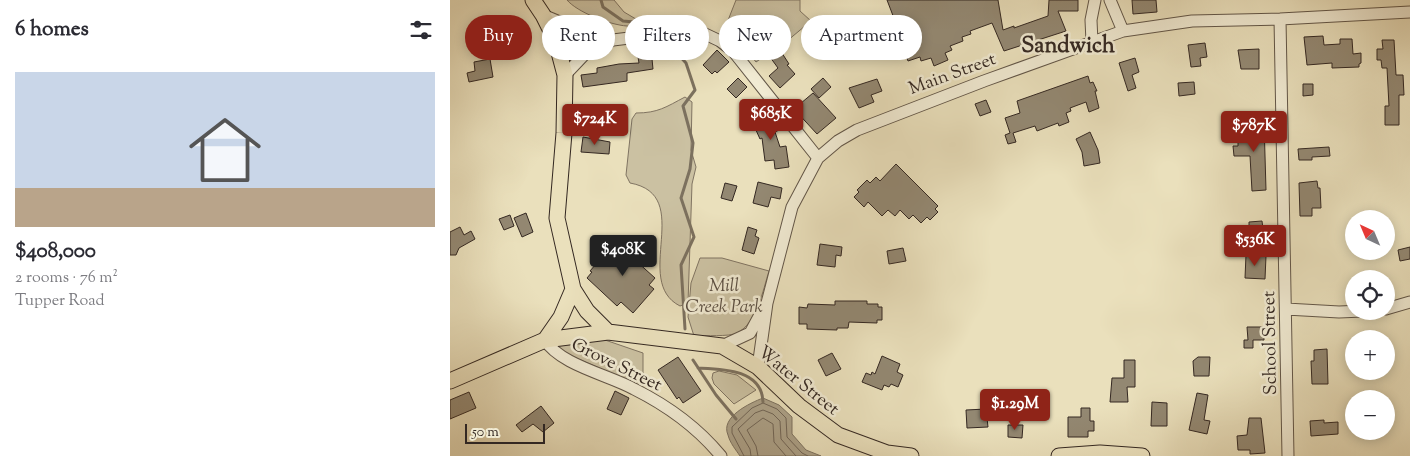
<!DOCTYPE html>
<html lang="en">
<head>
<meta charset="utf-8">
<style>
  body { margin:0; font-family:"Sorts Mill Goudy",serif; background:#f2f2f3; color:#2b2b33; height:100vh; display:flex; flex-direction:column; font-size:19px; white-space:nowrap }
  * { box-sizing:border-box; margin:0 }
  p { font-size:16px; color:#7c7c81 }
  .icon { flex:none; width:28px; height:28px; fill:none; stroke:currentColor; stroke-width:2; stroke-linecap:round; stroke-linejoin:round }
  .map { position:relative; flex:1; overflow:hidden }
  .side { display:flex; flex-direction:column; background:#fff; width:450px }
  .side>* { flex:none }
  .banner { position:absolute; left:15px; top:15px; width:475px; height:45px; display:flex; gap:10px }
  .needle { width:32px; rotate:316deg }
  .tools { position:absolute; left:895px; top:210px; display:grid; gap:10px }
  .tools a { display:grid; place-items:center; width:50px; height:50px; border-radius:50%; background:#fff; box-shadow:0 2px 12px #0003; font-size:25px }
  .scale { position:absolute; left:15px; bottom:12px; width:80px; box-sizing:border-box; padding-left:5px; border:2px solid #342822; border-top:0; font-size:14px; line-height:18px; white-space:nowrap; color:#342822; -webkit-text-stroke:4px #f1ebd3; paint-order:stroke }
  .price { position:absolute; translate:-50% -42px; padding:0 11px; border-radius:5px; background:#8f2418; color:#fff; font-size:16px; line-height:32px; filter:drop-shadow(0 1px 2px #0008) }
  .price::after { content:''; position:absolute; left:50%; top:30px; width:15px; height:11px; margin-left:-8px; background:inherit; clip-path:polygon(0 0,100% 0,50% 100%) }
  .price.on { background:#222; color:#fff }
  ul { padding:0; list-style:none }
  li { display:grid; align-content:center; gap:10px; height:265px; padding:0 15px }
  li+li { border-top:1px solid #e1e1e2 }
  li span { display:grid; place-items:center; height:155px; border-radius:0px; color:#555 }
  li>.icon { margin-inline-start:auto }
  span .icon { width:90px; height:90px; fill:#fffc; stroke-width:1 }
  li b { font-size:21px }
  h2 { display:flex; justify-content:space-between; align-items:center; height:60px; padding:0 15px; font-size:21px }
  .chip { padding:0 18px; border-radius:22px; background:#fff; box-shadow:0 2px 12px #0003; font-size:18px; line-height:45px }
  .chip.on { background:#8f2418; color:#fff }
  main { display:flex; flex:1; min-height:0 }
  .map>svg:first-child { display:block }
  .green { fill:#cbc1a2; stroke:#807462 }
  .water { fill:#aca188; stroke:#7c715f }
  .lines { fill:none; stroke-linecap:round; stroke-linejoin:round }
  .shore { stroke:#706455; stroke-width:1 }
  .stream { stroke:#7c715f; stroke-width:3 }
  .building { fill:#938872; stroke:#342822 }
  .minor-casing { stroke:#625648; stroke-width:13 }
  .major-casing { stroke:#342822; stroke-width:17 }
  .minor { stroke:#f1ebd3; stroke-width:11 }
  .major { stroke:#eae0bc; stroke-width:15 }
  .labels { text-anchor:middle; stroke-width:5; stroke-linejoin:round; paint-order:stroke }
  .street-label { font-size:18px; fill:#342822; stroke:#f1ebd3 }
  .park-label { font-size:18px; font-style:italic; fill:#5a4e42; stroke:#f1ebd3 }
  .district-label { font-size:22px; font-weight:bold; fill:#342822; stroke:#f1ebd3 }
</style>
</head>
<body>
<main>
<section class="side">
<h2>6 homes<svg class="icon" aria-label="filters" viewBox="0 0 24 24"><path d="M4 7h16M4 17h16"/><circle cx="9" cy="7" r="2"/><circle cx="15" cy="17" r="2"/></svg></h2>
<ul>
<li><span style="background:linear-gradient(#c9d6e8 75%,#b9a48a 0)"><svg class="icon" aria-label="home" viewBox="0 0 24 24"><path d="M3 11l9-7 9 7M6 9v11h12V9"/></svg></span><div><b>$408,000</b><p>2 rooms · 76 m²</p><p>Tupper Road</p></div></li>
</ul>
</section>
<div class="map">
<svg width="960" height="456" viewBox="0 0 960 456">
  <rect width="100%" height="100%" fill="#eae0bc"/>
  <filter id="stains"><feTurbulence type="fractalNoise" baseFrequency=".004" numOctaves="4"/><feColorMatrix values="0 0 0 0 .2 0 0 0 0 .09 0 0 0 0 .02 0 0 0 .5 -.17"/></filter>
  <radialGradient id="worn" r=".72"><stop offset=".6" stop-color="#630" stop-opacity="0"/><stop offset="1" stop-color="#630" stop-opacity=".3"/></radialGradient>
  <path class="green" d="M117,0H164L174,12L196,25C190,26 183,27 177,26C160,25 127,12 117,0Z
    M286,0H350V11L361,21L337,41L306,62L286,37L275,28Z
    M235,97L242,102L241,150L246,167L242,184L238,303L230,306C181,281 246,195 180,183L176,175L182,119L186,113C208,113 216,107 235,97Z
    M250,258H272L319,271C313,290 307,323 287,333C279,337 255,335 244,336L238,317L241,283Z
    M155,340L193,353V387L110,351L108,347L110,345Z
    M269,371L287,375L306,390L284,404L264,384L262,378L263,373Z"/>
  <path class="water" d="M313,398L329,405L342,417V434L356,450L371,456H290C286,450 280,443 278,435C270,417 300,403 313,398Z"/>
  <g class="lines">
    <path class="shore" d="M294,456L282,433V427L302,408L313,403L327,409L336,418L337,437L352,453L358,456
      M301,456L300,449L288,429L305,413L313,410L323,414L330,421L331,439L346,456
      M308,456L306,446L297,430L313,418L323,424L324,442L336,456"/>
    <path class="stream" d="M151,0L153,7L173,21L195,23L204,31
      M213,38L236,63L245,90L233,106L243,143L240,169L231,198L244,237L231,265L235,329
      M243,360L266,395L286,419
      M248,368C272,369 312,369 313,402"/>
  </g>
  <path class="building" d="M437,0H548L553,30L564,26V28L598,16L599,0H628V11H608L616,31L554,51L542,23L520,31L521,34L512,37L513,41L500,46L502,50L495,53L498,60L484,66L481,58L471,61L470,57L458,61L452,45L445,47L441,38L450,34Z
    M682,0H706L707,12L683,14Z
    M31,29L34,44L21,47L19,36L22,35V31Z
    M873,36L874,45L890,44V39H902L903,54L911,53V63L909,64V67L882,68V63L857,65L854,37Z
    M932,40H944L946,75H953L954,95H949V125H935V106H939L937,68H932L931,60H927V49H933Z
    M755,43L757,57L750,58L751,66L741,67L738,45Z
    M809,49V69H791L788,50Z
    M209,50L210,58L202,59L203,69L177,73V81L133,87L131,75L147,73V68L169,64L189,63L188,57L201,56L200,51Z
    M267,50L279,62L267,73L265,71L262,74L253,65Z
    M330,50L339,64L337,65L345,74L330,88L319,76L328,68L320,57Z
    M685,58L689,72L682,75L686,88L678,91L669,63Z
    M40,59L43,77L19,82L17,73L25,71L24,62Z
    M638,76L640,83L643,82L647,91H645L649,108L639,112L636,102L620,108L621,111L616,113L619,122L609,126L608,123L587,131L585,126L563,133L566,142L558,144L555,135L560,133L555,118L570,113L567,101Z
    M288,78L297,87L286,98L277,89Z
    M373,78L381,87L369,98L361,89Z
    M427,79L432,91L421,95L424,102L409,108L399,88Z
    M744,82L745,94L729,96L728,83Z
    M853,84H863V95L853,96Z
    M363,93L386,118L367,134L344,109Z
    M536,100L541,112L530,116L525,104Z
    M313,114L315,118L323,117L329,130L325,132L330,147L336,146L339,167L325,169L324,160L315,161L312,138L310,139L301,119Z
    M814,122L816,190L802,191L800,156H784L783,146H788V127H800V123Z
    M640,132L648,150L650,163L634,166L632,152L626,139Z
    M133,137L160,142L159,154L131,152Z
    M879,147L880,156L862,157V160H849L848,149Z
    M446,164L488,206L485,209L488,212L480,220L477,217L471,223L463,215L459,219L450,210L445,216L438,210L432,216L418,202L414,207L404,197L409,192L407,190L417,180L420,183L426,177L430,181Z
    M867,181L868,188H870L871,208H862V216H850L849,183Z
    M308,182L332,188L330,199L321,197L318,207L303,203Z
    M275,183L287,186L282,201L271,198Z
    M76,213L83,232L72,237L64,218Z
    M60,215L64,226L54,230L49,219Z
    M812,221L814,237L797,239L796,229H799V222Z
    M10,227L14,235L21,231L25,239L9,248L6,255H0V232Z
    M298,227L307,230L305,236L309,238L304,254L292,250Z
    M176,239L192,252L185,260L205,278L199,285L204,289L183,313L171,302L167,306L137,278L142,272L140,271L158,250L163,254Z
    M370,244L392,247L391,256L386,255L385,267L367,265Z
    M960,247V259L950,261L948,250Z
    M453,248L456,261L439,264L437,251Z
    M796,255L816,256L815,279L795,278Z
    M385,301H417V304H428V307H432V320H427V323L399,322L398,328H387V330L357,329V324H349V307L357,308L358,304L385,305Z
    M797,327H814V340H803V348H794V340H798Z
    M877,349L878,384H862L861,361H864V350Z
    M382,353L391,369L376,376L368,360Z
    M432,356L450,364L447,372L453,375L448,387L441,384L439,387L434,385L432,390L412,382L416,373L421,375L422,372L425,374Z
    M228,357L251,391L233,403L229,397L227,399L208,370Z
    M748,357H760L759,376H744L743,361Z
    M674,360H685V387H677L678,402H660L662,378H674Z
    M165,391L179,398L171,415L157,409Z
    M19,392L26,408L0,419V400Z
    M747,393L758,395L754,420L760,421L757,434L739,430Z
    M702,402L717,403V426H701Z
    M91,406L104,423L93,432L83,424L72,432L66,425Z
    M631,408H640V421H644V431H638V437H618V417H631Z
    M536,409L538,427L517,428L516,410Z
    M799,418H811L815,453L800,454V450H788L787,436L797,435Z
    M874,420V423L888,422V434L861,436L860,421Z
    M558,425H573L572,438L558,437Z"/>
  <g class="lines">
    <defs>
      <path id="minor" d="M660,0L673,31
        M93,15L141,35L163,40L228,32H251L270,41L283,51L368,158
        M830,19L838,456
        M642,42L641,20L645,0
        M115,75L134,55L163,40
        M836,309L889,312L913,311
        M936,309L960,302
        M95,340C110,365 159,375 184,389C216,405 248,428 271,456
        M272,346L300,333L313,309
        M308,367L317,303L342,207L368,158L388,141L407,130L534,81L673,31L742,21L830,19L960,12"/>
      <path id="major" d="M83,0L93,15L106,41L115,75L114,133L107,218L123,289L137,311L158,332
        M95,340L111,317L123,289
        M0,381L95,340L158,332L272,346L308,367L349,406L388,435L437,453L461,456
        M609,456L650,453L692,456"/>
    </defs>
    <use href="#minor" class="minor-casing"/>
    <use href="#major" class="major-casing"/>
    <use href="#minor" class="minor"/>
    <use href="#major" class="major"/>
  </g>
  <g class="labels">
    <g class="street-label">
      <text transform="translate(502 73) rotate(-20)" y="6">Main Street</text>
      <text transform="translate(819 343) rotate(-91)" y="6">School Street</text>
      <text transform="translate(167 364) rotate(26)" y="6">Grove Street</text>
      <text transform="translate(349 380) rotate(39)" y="6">Water Street</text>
    </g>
    <g class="park-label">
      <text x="274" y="291">Mill<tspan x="274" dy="21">Creek Park</tspan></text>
    </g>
    <g class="district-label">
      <text x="618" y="52">Sandwich</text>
    </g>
  </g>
  <rect width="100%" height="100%" filter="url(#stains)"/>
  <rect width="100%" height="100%" fill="url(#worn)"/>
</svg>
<div class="tools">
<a><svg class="needle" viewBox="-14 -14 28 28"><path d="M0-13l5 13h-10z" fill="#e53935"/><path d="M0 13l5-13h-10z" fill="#7c7c81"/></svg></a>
<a><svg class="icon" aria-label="locate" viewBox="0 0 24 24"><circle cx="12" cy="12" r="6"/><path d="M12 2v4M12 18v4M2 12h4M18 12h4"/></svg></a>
<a>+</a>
<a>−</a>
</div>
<div class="scale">50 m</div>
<b class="price" style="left:321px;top:141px">$685K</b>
<b class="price" style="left:145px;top:146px">$724K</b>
<b class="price" style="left:804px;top:153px">$787K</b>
<b class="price" style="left:805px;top:267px">$536K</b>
<b class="price on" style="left:173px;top:277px">$408K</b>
<b class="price" style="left:565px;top:431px">$1.29M</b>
<div class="banner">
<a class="chip on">Buy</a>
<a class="chip">Rent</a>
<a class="chip">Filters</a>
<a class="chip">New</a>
<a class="chip">Apartment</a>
</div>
</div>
</main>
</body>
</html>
